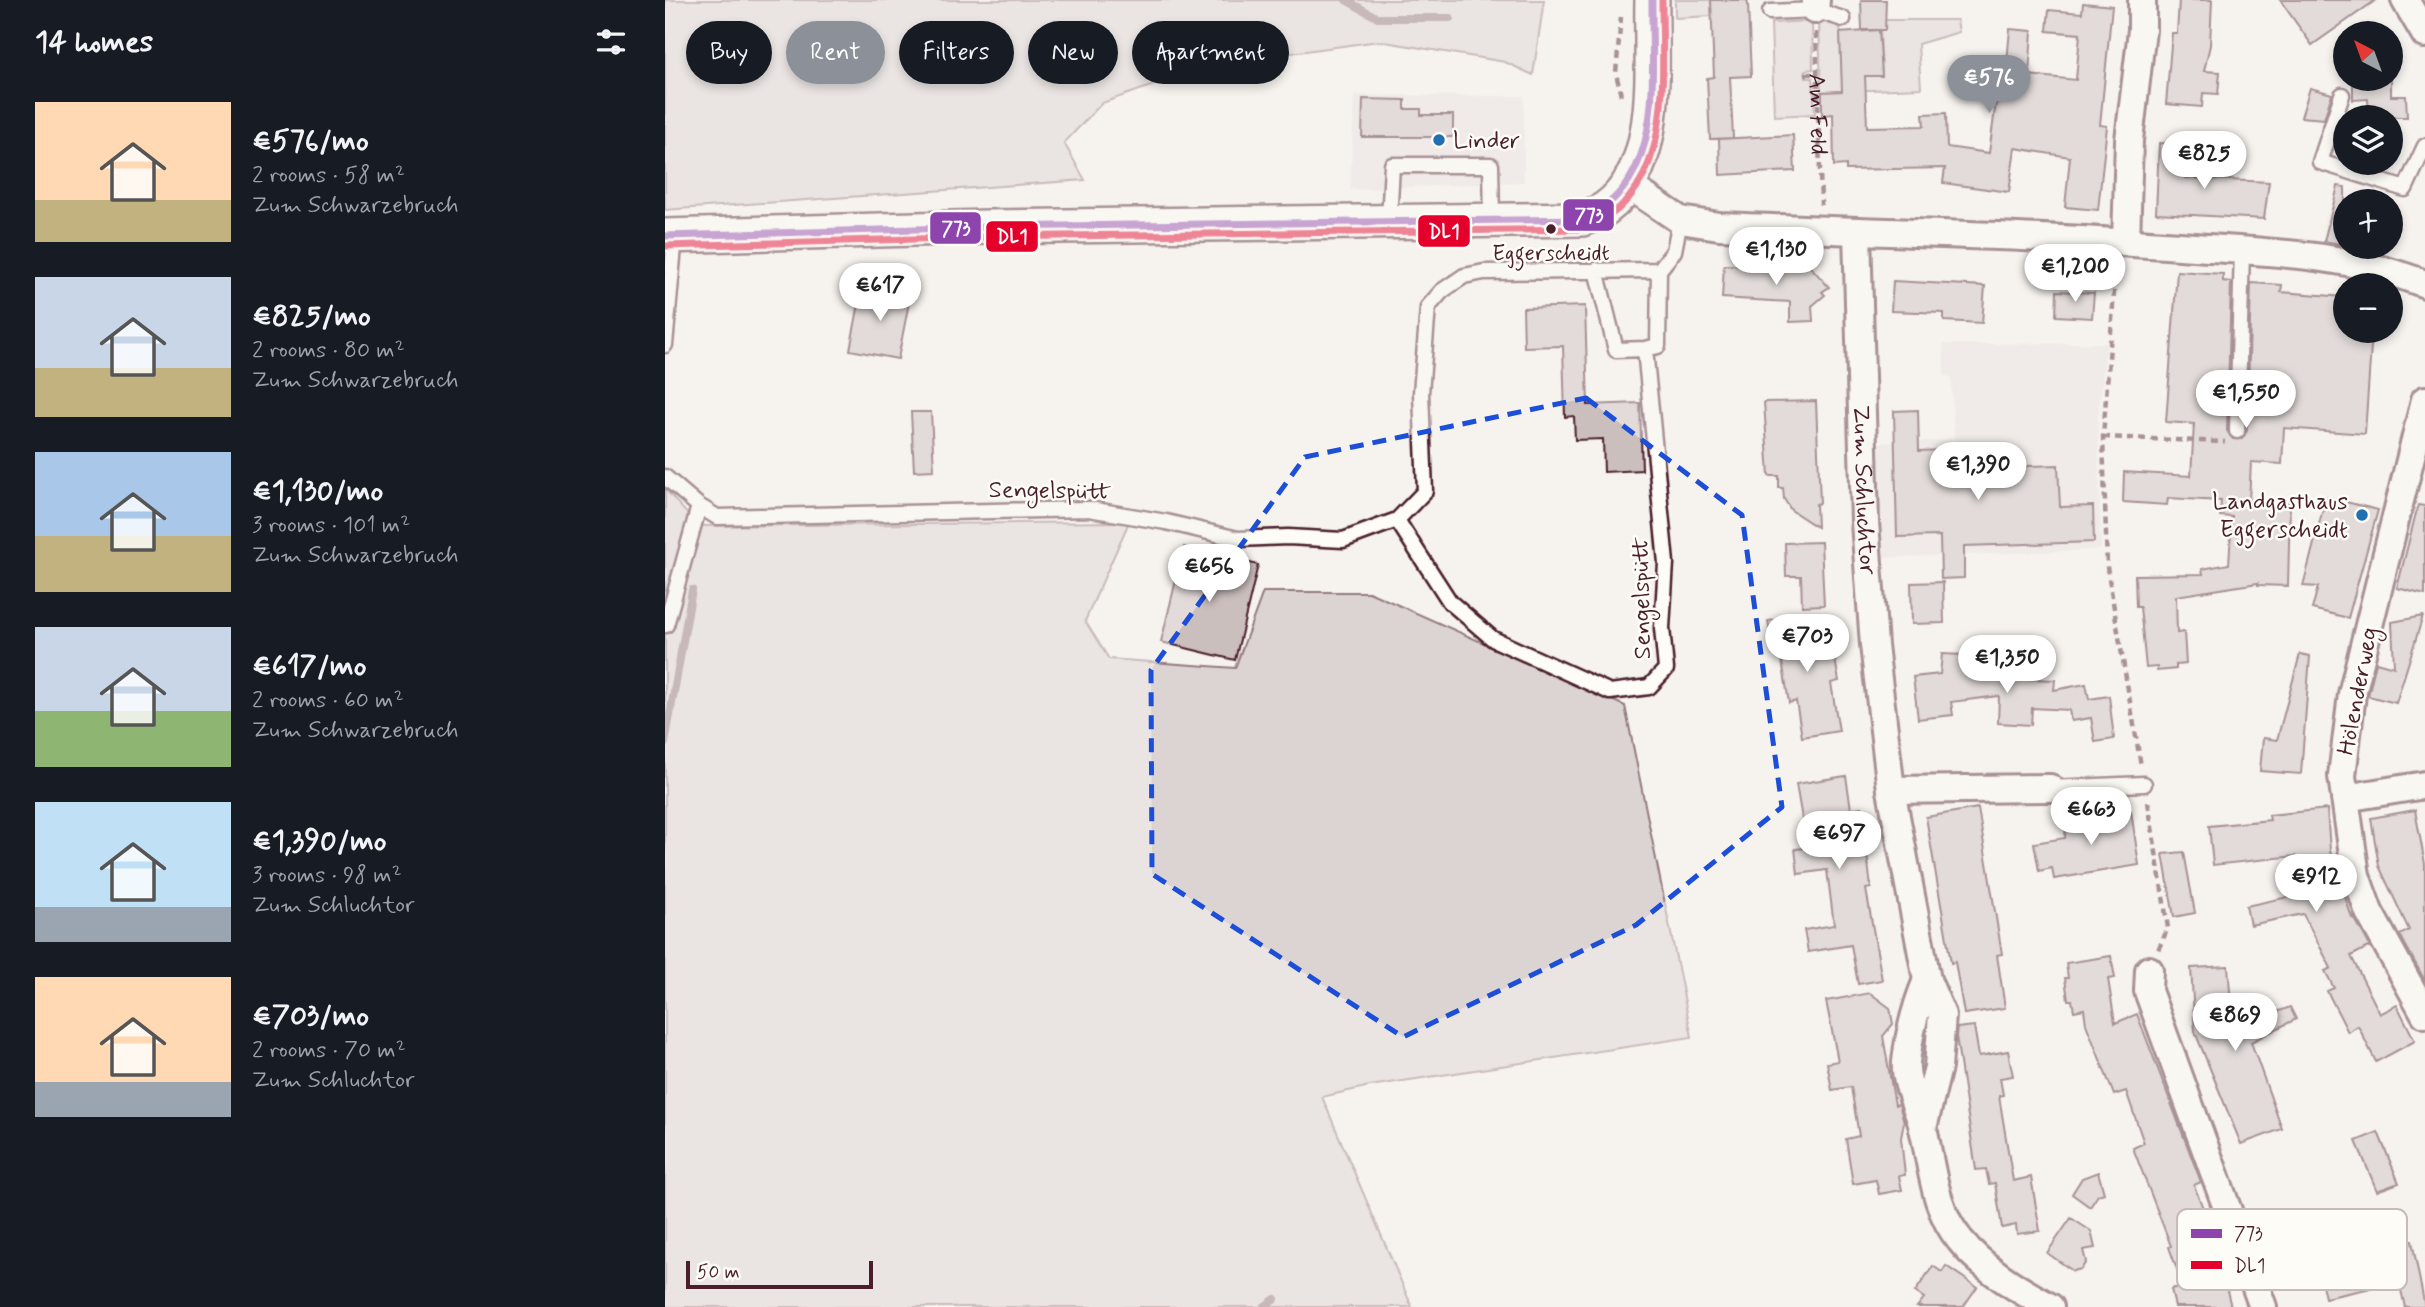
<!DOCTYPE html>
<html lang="en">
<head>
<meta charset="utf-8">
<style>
  body { margin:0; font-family:Mynerve,sans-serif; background:#20242c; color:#f1f3f6; height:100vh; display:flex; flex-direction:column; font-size:26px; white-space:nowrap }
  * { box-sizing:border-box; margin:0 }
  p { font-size:23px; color:#9ea1a6 }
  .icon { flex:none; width:38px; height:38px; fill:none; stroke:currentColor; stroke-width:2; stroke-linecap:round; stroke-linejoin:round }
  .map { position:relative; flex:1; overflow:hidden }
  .sheet { display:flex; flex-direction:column; background:#171b24; width:665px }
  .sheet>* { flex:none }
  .hud { position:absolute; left:21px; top:21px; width:665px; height:63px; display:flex; gap:14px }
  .needle { width:46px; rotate:319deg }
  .tools { position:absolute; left:1668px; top:21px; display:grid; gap:14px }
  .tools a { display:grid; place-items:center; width:70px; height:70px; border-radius:50%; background:#171b24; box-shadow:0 4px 10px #0003; font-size:35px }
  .scale { position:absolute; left:21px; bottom:18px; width:187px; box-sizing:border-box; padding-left:7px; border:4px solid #4a1f2b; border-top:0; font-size:19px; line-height:24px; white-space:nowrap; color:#4a1f2b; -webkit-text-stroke:5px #fdfcf7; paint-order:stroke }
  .price { position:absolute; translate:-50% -60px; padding:0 16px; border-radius:24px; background:#fff; color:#222; font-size:23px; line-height:46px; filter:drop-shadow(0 2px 4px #0008) }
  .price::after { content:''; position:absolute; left:50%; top:42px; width:21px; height:16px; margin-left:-10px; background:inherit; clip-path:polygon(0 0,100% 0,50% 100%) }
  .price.on { background:#8c9099; color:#fff }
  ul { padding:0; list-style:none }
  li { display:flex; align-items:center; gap:21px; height:175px; padding:0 35px }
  li span { display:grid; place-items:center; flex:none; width:196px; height:140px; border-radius:0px; color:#555 }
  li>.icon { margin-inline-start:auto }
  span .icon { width:84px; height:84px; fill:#fffc; stroke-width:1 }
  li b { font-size:30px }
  h2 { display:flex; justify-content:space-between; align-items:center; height:84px; padding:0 35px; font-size:30px }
  .chip { padding:0 24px; border-radius:32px; background:#171b24; box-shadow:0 4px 10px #0003; font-size:24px; line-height:63px }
  .chip.on { background:#8c9099; color:#fff }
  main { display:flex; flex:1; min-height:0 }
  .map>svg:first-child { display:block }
  .built { fill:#e9e3e0 }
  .green { fill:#dcd4d2; stroke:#937a7e; stroke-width:2 }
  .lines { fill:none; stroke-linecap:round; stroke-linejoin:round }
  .stream { stroke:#8e7378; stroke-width:8 }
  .building { fill:#cbbfbe; stroke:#4a1f2b; stroke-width:2 }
  .service-casing { stroke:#4a1f2b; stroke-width:19 }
  .minor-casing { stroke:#4a1f2b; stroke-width:32 }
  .tertiary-casing { stroke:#4a1f2b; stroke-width:38 }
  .path { stroke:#4a1f2b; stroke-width:4.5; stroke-dasharray:7 5; stroke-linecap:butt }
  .service { stroke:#fdfcf7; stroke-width:14 }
  .minor { stroke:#fdfcf7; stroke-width:26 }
  .tertiary { stroke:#fdfcf7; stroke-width:33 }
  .bus-1-casing { stroke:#fdfcf7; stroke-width:12 }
  .bus-2-casing { stroke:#fdfcf7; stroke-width:12 }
  .bus-1 { stroke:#8e44ad; stroke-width:7 }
  .bus-2 { stroke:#e4002b; stroke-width:7 }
  .marked { fill:none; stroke:#1d4ed8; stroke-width:5; stroke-dasharray:14 9; stroke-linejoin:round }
  .poi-dot { fill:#1f6fb2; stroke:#fdfcf7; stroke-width:2.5 }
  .bus-dot { fill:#4a1f2b; stroke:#fdfcf7; stroke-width:2.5 }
  .labels { text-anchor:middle; stroke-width:5; stroke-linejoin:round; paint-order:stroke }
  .bus-label { font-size:22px; fill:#4a1f2b; stroke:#fdfcf7 }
  .street-label { font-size:24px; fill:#4a1f2b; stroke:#fdfcf7 }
  .poi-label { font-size:24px; fill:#4a1f2b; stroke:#fdfcf7; text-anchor:start }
  .key { fill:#fdfcf7; stroke:#c7baba; stroke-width:2 }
  .key-label { font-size:19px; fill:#4a1f2b }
  .line-badge { stroke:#fdfcf7; stroke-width:2.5 }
  .badge-label { font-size:19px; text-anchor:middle; font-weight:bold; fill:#fff }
</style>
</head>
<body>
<main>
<section class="sheet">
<h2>14 homes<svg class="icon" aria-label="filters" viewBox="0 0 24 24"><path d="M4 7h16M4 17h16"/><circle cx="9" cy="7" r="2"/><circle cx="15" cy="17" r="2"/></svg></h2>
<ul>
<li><span style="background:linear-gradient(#ffd9b3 70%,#c2b280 0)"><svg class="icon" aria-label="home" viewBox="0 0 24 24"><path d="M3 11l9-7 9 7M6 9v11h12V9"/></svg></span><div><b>€576/mo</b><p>2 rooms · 58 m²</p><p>Zum Schwarzebruch</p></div></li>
<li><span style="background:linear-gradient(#c9d6e8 65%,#c2b280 0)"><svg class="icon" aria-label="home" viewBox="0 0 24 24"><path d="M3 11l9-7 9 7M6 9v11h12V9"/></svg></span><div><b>€825/mo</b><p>2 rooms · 80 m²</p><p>Zum Schwarzebruch</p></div></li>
<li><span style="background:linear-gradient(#a9c7e8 60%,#c2b280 0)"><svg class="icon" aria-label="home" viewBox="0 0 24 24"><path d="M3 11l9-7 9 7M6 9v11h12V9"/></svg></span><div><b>€1,130/mo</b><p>3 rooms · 101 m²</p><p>Zum Schwarzebruch</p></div></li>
<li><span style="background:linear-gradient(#c9d6e8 60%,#8fb573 0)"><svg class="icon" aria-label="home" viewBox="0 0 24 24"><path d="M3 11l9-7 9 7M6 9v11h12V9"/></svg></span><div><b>€617/mo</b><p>2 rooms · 60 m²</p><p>Zum Schwarzebruch</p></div></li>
<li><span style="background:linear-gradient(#bfe0f5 75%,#9aa5b1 0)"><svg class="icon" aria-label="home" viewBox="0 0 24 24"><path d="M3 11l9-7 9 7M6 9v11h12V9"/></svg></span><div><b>€1,390/mo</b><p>3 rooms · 98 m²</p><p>Zum Schluchtor</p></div></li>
<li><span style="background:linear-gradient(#ffd9b3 75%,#9aa5b1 0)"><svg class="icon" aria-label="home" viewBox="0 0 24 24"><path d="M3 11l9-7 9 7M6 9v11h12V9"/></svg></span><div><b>€703/mo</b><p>2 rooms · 70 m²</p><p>Zum Schluchtor</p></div></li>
</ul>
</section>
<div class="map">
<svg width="1760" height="1307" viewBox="0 0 1760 1307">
  <rect width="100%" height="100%" fill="#f6f3ef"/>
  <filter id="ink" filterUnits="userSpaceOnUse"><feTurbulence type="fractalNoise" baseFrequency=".0143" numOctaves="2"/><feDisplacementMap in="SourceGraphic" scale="14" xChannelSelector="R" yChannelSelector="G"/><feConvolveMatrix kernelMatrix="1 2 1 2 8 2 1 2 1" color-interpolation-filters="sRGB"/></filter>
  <g filter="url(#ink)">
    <path class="built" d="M689,95L859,96V182L685,190Z
      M1442,343L1433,417L1436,550L1216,558L1211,443L1289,440L1286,377L1279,376L1278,344Z"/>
    <path class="green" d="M0,0H879L868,75L840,62L714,41L552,63L437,103L399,143L420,180L0,210Z
      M1010,0H1046L1047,16L1010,18Z
      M1175,19L1177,77L1217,75L1215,30H1220V20H1292L1294,32L1253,44L1256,88L1156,92L1154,20Z
      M1147,21L1148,69L1140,70L1141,78H1148L1150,114L1109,116L1106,23Z
      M0,489L33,526L464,522L420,621L444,659L570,668L598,592H704L960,706L1027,1037L705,1086L657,1097L747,1307H0Z"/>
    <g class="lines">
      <path class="stream" d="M681,0L713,18H785
        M0,743L27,590
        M599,1307L610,1299"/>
    </g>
    <path class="building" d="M1046,0H1082L1083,5L1086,76L1065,77L1068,138L1045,139L1042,78L1049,77Z
      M1196,0H1221L1220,30H1197Z
      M1514,0H1547L1545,45L1539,71L1555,72L1553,94L1538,93L1537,107L1501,104L1507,33H1512Z
      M1615,0H1711L1647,45Z
      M1418,3L1447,6L1435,125L1442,126L1433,210L1400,207L1405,157L1350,148L1344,192L1278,183L1280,168L1181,170V165L1169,166L1168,114L1157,115V92L1177,91L1175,33L1214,30L1217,76H1200L1202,127L1259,126L1258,114L1281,113L1282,147L1324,153L1332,95H1327L1330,71L1341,73L1345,29L1367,31L1364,75L1411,80L1415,34L1382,31L1383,20L1384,10L1417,13Z
      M1688,79H1726V96H1741L1742,117H1704L1703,99L1688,100Z
      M1645,88L1667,94L1659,119L1636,117Z
      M698,99L740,100V109H756V115H788V137H697Z
      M1128,135L1130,171L1055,175L1054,139Z
      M1494,143L1521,144L1520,178L1604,182L1599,219L1491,213Z
      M1673,186L1680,187V245L1659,241Z
      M1141,262L1164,287L1157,292L1160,295L1147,306L1148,321L1125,322V302L1057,298L1059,265L1135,267Z
      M1512,271L1558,274V281L1566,282L1562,431L1568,439H1577L1582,431L1586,283L1617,285L1616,292L1680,297V331H1707L1700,434L1619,428L1617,464L1586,462L1584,502L1625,503L1623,586L1593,585V583L1511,596L1512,633L1519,632L1521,664L1511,665V669L1492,671V667L1481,668L1475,607H1471L1470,575L1538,574L1537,569L1564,564L1567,517L1555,516L1556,501L1503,498L1502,505L1458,502L1459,472L1526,476L1529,424L1501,422Z
      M1228,281L1320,286L1317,323L1279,321V313L1226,311Z
      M197,288L245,297L233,359L185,350Z
      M1392,291L1429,293L1427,318L1391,316Z
      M920,306L923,405L975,403L977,470L939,472L938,439L910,440L909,416L900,417L898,346L859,347L858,308Z
      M1151,401L1155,503L1151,504L1152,527L1126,510L1119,499L1118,488H1114V476H1104L1099,402Z
      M1253,410L1254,451L1277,450V469L1393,465L1395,507L1428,506L1429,542L1299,546V578L1276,579L1275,536L1232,537L1229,411Z
      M246,412H266L269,470L249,471Z
      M1661,497L1713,510L1683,618L1647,609L1653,587L1638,586Z
      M1753,505L1760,506V595L1732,588Z
      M1156,542L1159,605L1137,606L1136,576H1121L1120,543Z
      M519,547L593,565L570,660L496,642Z
      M1278,582L1279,623L1247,624L1246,583Z
      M1149,614L1154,647L1158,646L1160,661L1170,659L1174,681L1166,683L1174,731L1137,737L1131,701L1124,703L1114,642L1107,643L1103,621Z
      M1758,616L1731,703L1703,696L1711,662L1729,667L1727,622Z
      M1277,654L1320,656V677L1390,680L1389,690L1421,684L1424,699L1444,696L1449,739L1430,742L1426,718L1406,721L1404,710L1367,708L1366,725L1333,723L1334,696L1286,702L1288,715L1253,719L1248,677L1275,674Z
      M1635,654L1645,656L1636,774L1595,771L1598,738L1612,740Z
      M1181,776L1186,809L1196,807L1199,828L1206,888L1201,889L1217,980L1193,984L1186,945L1143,952L1139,930L1169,925L1162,870L1133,874L1130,849L1142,848L1131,784Z
      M1313,808L1337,954L1332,955L1340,1008L1299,1014L1290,962L1286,963L1261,817Z
      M1662,809L1665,851L1687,918L1689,917L1705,946L1686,956L1715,1014L1732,1005L1750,1041L1711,1062L1693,1026L1683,1032L1662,991L1669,988L1660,971L1666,968L1638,914L1585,925L1581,906L1641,893L1630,856L1548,865L1544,826L1605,820L1604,815Z
      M1750,810L1760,864V981L1735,935L1744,930L1714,866L1706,818Z
      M1466,811L1474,865L1389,879L1387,868L1374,871L1369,843L1400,838L1401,822Z
      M1519,852L1530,913L1509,917L1498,854Z
      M1446,956L1450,978L1443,979L1450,1023L1472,1014L1536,1182L1529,1185L1543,1221L1548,1218L1559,1246L1552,1249L1566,1307H1510L1506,1289L1518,1286L1504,1247L1506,1246L1468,1148L1479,1143L1461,1091L1449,1095L1421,1024L1419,1009L1409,1011L1407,1000H1403L1400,978H1403L1401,963Z
      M1563,966L1568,1029L1625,1007L1631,1019L1586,1042L1617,1129L1576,1144L1530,1032L1526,968Z
      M1205,993L1225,1008L1228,1024L1218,1036L1230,1105L1234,1104L1239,1122L1236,1138L1240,1175L1234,1176L1237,1190L1214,1194L1211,1180L1188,1184L1181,1139L1194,1136L1186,1087L1167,1090L1162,1063L1173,1061L1161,1001Z
      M1309,1026L1314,1056L1343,1051L1348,1076L1335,1078L1338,1095L1334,1096L1348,1181L1366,1177L1375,1231L1352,1234L1351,1225L1337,1228L1330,1183L1324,1184L1321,1169L1311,1170L1291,1036L1292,1028Z
      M1713,1132L1734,1183L1712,1191L1691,1141Z
      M1433,1172L1439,1193L1433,1195L1425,1207L1407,1194L1417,1178Z
      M1406,1218L1426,1231L1430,1248L1418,1250L1421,1262L1416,1269L1408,1271L1382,1253Z
      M1720,1220L1726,1246L1747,1241L1760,1307H1740L1734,1282L1660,1298L1655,1275L1664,1272L1659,1250L1695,1241L1692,1227Z
      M1268,1266L1277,1272L1281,1266L1312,1287L1298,1307H1252L1259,1298L1250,1292Z"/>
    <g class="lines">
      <defs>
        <path id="service" d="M1105,12L1150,10L1178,19
          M1677,95L1655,162L1740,189L1760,146
          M724,221L727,165H826L827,220
          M931,270L951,350L980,349
          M0,345L10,236
          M1572,431L1577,250
          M0,477L34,506L1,625
          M34,506L52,517L424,509L501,522L573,539L623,537L678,540L732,520L760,491L756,393L763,307L777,291L799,276L819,272L994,270
          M732,520L785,602L828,639L945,692L984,687L1001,669L997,628L1001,563L980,349L993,346L994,270L1009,251L1015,220
          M1385,788L1479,784"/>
        <g id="minor">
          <path d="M1740,0L1760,34"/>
          <path d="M1150,10L1151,0"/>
          <path d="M963,185L1015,220L1054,226C1208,232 1362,235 1515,246C1598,252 1682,253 1760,284"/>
          <path id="s2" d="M1192,231L1200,522L1209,645L1226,790L1262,980L1277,1015L1273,1067L1258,1128"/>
          <path d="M1461,242L1464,140L1477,30V0"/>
          <path d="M1760,400L1687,694L1677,776L1691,876L1704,912L1760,1014"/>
          <path d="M1226,790L1385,788"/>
          <path d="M1680,798L1760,785"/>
          <path d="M1484,970L1483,991L1598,1307"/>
          <path d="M1262,980C1251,1006 1244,1034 1241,1062C1239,1081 1252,1106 1257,1124C1267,1163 1268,1208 1295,1240C1317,1268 1354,1290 1385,1307"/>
        </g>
        <path id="tertiary" d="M0,236L322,227L917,219C924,216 934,213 941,208C999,166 985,63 987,0"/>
      </defs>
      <use href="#service" class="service-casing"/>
      <use href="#minor" class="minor-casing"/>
      <use href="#tertiary" class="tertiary-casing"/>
      <g class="path">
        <path d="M956,17L951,73L956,95"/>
        <path id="s1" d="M1151,32L1156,205"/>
        <path d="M1140,74H1152"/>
        <path d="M1451,267L1438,437L1442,567L1476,766"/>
        <path d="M1438,437L1560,442"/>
        <path d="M1483,802L1503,928L1493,950"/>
      </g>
      <use href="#service" class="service"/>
      <use href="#minor" class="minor"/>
      <use href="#tertiary" class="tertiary"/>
      <defs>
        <path id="bus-1" d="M0,236L322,227L917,219C1002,185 986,75 987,0"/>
        <path id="bus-2" d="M0,246L322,237L919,229C1011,195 997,80 997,0"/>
      </defs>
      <use href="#bus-1" class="bus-1-casing"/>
      <use href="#bus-2" class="bus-2-casing"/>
      <use href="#bus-1" class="bus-1"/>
      <use href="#bus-2" class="bus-2"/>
    </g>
  </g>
  <path d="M0 0H1760V1307H0ZM921,398L1077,515L1117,807L971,925L738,1037L487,874L486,670L640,457Z" fill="#f6f3ef" fill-opacity=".55" fill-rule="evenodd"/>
  <path class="marked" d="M921,398L1077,515L1117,807L971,925L738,1037L487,874L486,670L640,457Z"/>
  <g class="poi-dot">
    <circle cx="774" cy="140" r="7"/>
    <circle cx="1697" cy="515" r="7"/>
  </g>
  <circle class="bus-dot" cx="886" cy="229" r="6"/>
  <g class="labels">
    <g class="bus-label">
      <text x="886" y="260">Eggerscheidt</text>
    </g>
    <g class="street-label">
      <text dy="8" stroke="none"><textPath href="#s1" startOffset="82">Am Feld</textPath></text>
      <text transform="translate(385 490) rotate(1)" y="8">Sengelspütt</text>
      <text dy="8" stroke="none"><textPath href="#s2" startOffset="259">Zum Schluchtor</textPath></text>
      <text transform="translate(976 598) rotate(-91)" y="8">Sengelspütt</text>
      <text transform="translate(1692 691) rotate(-79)" y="8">Hölenderweg</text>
    </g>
    <g class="poi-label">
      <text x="788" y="148">Linder</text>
      <text x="1683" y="509" text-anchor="end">Landgasthaus<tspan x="1683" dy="28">Eggerscheidt</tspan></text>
    </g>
  </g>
  <rect x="1512" y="1209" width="230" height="81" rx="10" class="key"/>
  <rect x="1526" y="1229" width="31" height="9" fill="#8e44ad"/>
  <rect x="1526" y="1261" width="31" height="8" fill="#e4002b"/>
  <g class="key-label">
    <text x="1569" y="1240">773</text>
    <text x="1569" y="1272">DL1</text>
  </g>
  <g class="line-badge">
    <rect x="897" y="198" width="53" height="34" rx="7" fill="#8e44ad"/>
    <rect x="264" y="211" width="53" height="34" rx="7" fill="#8e44ad"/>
    <rect x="752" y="214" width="54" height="34" rx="7" fill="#e4002b"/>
    <rect x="320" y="220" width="54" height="33" rx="7" fill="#e4002b"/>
  </g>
  <g class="badge-label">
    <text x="924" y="222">773</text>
    <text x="291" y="235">773</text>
    <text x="779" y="238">DL1</text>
    <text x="347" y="243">DL1</text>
  </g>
</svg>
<div class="tools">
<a><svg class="needle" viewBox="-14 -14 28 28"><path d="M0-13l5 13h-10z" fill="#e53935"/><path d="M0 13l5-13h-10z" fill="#9ea1a6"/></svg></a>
<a><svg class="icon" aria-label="layers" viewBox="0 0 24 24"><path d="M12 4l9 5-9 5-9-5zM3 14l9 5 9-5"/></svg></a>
<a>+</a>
<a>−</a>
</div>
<div class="scale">50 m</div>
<b class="price on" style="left:1324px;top:115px">€576</b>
<b class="price" style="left:1539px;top:191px">€825</b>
<b class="price" style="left:1111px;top:287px">€1,130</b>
<b class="price" style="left:1410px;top:304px">€1,200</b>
<b class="price" style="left:215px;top:323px">€617</b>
<b class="price" style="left:1581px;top:430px">€1,550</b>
<b class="price" style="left:1313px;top:502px">€1,390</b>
<b class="price" style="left:544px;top:604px">€656</b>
<b class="price" style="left:1142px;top:674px">€703</b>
<b class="price" style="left:1342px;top:695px">€1,350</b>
<b class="price" style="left:1426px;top:847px">€663</b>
<b class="price" style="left:1174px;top:871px">€697</b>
<b class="price" style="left:1651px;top:914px">€912</b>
<b class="price" style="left:1570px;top:1053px">€869</b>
<div class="hud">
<a class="chip">Buy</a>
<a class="chip on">Rent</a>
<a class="chip">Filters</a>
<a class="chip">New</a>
<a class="chip">Apartment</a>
</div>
</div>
</main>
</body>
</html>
